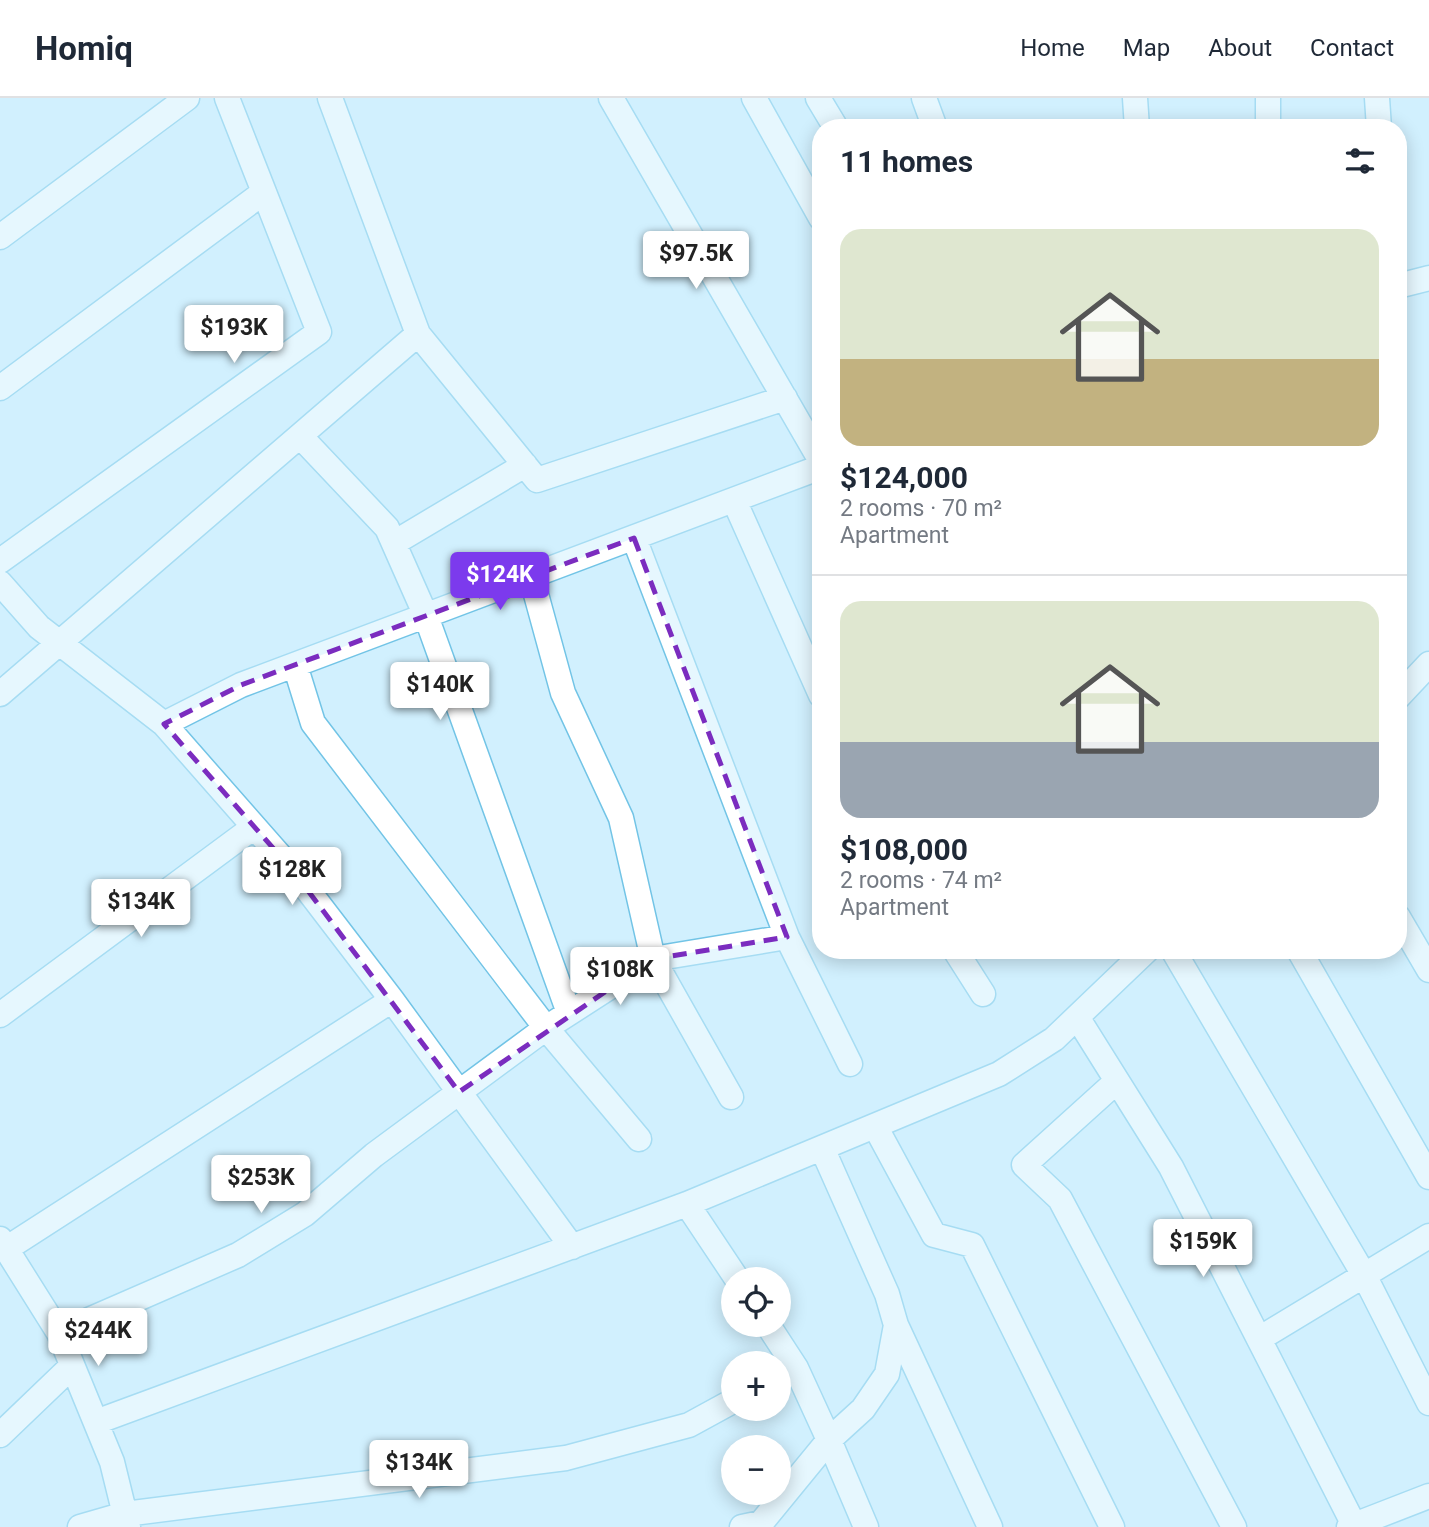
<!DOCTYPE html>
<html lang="en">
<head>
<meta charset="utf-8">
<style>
  body { margin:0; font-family:Roboto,sans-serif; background:#f6f6f7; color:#1f2937; height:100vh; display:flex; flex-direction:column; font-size:26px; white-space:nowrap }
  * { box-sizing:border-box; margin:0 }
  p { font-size:23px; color:#747a83 }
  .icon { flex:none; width:38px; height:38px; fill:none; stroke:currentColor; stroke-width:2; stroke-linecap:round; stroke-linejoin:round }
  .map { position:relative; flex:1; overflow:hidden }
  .panel { position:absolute; left:812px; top:21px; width:595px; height:840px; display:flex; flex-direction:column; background:#fff; border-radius:28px; box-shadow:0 4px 18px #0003 }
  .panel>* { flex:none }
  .buttons { position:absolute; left:721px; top:1169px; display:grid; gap:14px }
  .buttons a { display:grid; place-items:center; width:70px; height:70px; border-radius:50%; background:#fff; box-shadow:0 4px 18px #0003; font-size:35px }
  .price { position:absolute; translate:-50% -60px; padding:0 16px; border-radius:7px; background:#fff; color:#222; font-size:23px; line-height:46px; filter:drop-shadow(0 2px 4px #0008) }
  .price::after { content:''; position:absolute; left:50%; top:42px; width:21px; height:16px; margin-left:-10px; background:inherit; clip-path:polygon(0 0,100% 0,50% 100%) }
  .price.on { background:#7c3aed; color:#fff }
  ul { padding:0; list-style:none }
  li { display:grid; align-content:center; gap:14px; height:371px; padding:0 28px }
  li+li { border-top:2px solid #e0e1e3 }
  li span { display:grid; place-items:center; height:217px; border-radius:21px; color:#555 }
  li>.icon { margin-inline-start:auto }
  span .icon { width:126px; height:126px; fill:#fffc; stroke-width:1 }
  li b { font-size:30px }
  h2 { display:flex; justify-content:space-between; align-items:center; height:84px; padding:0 28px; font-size:30px }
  header { display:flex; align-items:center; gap:42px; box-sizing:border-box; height:98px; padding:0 35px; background:#fff; border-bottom:2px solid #e0e1e3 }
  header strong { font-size:33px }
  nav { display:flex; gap:38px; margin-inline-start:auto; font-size:24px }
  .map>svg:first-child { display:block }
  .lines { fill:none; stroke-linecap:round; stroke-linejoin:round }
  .street-casing { stroke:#72c4e6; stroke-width:27 }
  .street { stroke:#fff; stroke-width:24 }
  .marked { fill:none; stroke:#7b2cbf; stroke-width:5; stroke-dasharray:14 9; stroke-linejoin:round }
</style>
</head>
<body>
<header>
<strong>Homiq</strong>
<nav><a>Home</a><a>Map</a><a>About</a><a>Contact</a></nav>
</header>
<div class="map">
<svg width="1429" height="1429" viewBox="0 0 1429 1429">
  <rect width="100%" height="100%" fill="#d1f0fe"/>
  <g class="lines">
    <defs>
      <path id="street" d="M611,0L821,363
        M754,0L821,120
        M818,0L836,30
        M924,0L935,30
        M1135,0L1137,30
        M1268,0V30
        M1377,0L1379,30
        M0,139L187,0
        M1398,188L1429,180
        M418,236L537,382L785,300
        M0,290L264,94
        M300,338L387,430L426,518L569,915
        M734,402L821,597
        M634,440L787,839L850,966
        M394,445L525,367
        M0,463L319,234L227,0
        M531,478L563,595L621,720L653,861L731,999
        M0,485L39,529L164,626L294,774L392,902L572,1149
        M295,567L313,625L546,930L639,1041
        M0,596L418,236L330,0
        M1398,599L1429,566
        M164,626L241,587L821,369
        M1398,819L1429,872
        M955,852L983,896
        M1173,852L1364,1177L1429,1305
        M1299,852L1429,1079
        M0,917L254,729
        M1077,919L1171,1069L1355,1429
        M1117,983L1024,1067L1060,1101L1234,1429
        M875,1028L934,1137L972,1147L1112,1429
        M822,1050L887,1196L896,1227L887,1276L863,1311L829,1342L866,1429
        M687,1106L737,1181
        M0,1141L59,1235L112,1364L128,1429
        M6,1151L392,902
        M896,1227L990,1429
        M59,1235L238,1157L305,1116L374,1057L546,930L653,861L787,839
        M1259,1241L1429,1138
        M96,1324L687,1106L999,976L1054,941L1147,852
        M0,1337L72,1268
        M80,1429L125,1416L566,1360L689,1327L733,1303
        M742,1429L761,1425L829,1342L796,1270L768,1227
        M1349,1429L1429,1398"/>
    </defs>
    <use href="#street" class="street-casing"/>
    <use href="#street" class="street"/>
  </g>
  <path d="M0 0H1429V1429H0ZM634,440L787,839L653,861L459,994L294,774L164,626L241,587Z" fill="#d1f0fe" fill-opacity=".55" fill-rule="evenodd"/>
  <path class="marked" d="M634,440L787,839L653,861L459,994L294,774L164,626L241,587Z"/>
</svg>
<div class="buttons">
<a><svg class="icon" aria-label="locate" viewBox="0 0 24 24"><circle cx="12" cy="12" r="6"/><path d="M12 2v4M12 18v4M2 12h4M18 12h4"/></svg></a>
<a>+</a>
<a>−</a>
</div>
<b class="price" style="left:696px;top:193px">$97.5K</b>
<b class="price" style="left:234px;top:267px">$193K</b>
<b class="price on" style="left:500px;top:514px">$124K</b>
<b class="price" style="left:440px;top:624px">$140K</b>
<b class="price" style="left:292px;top:809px">$128K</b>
<b class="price" style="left:141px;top:841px">$134K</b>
<b class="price" style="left:620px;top:909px">$108K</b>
<b class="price" style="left:261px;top:1117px">$253K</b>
<b class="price" style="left:1203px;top:1181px">$159K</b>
<b class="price" style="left:98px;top:1270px">$244K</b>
<b class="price" style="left:419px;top:1402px">$134K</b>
<section class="panel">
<h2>11 homes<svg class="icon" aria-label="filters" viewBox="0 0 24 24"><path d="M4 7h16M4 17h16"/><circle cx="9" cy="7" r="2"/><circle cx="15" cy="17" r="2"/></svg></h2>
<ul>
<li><span style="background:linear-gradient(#dfe7d0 60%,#c2b280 0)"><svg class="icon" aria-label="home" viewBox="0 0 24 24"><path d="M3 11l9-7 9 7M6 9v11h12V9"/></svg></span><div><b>$124,000</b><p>2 rooms · 70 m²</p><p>Apartment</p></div></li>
<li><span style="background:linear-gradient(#dfe7d0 65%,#9aa5b1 0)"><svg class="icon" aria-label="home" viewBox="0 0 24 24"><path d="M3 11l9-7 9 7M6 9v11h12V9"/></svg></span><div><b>$108,000</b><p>2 rooms · 74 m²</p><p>Apartment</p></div></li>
</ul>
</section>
</div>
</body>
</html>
